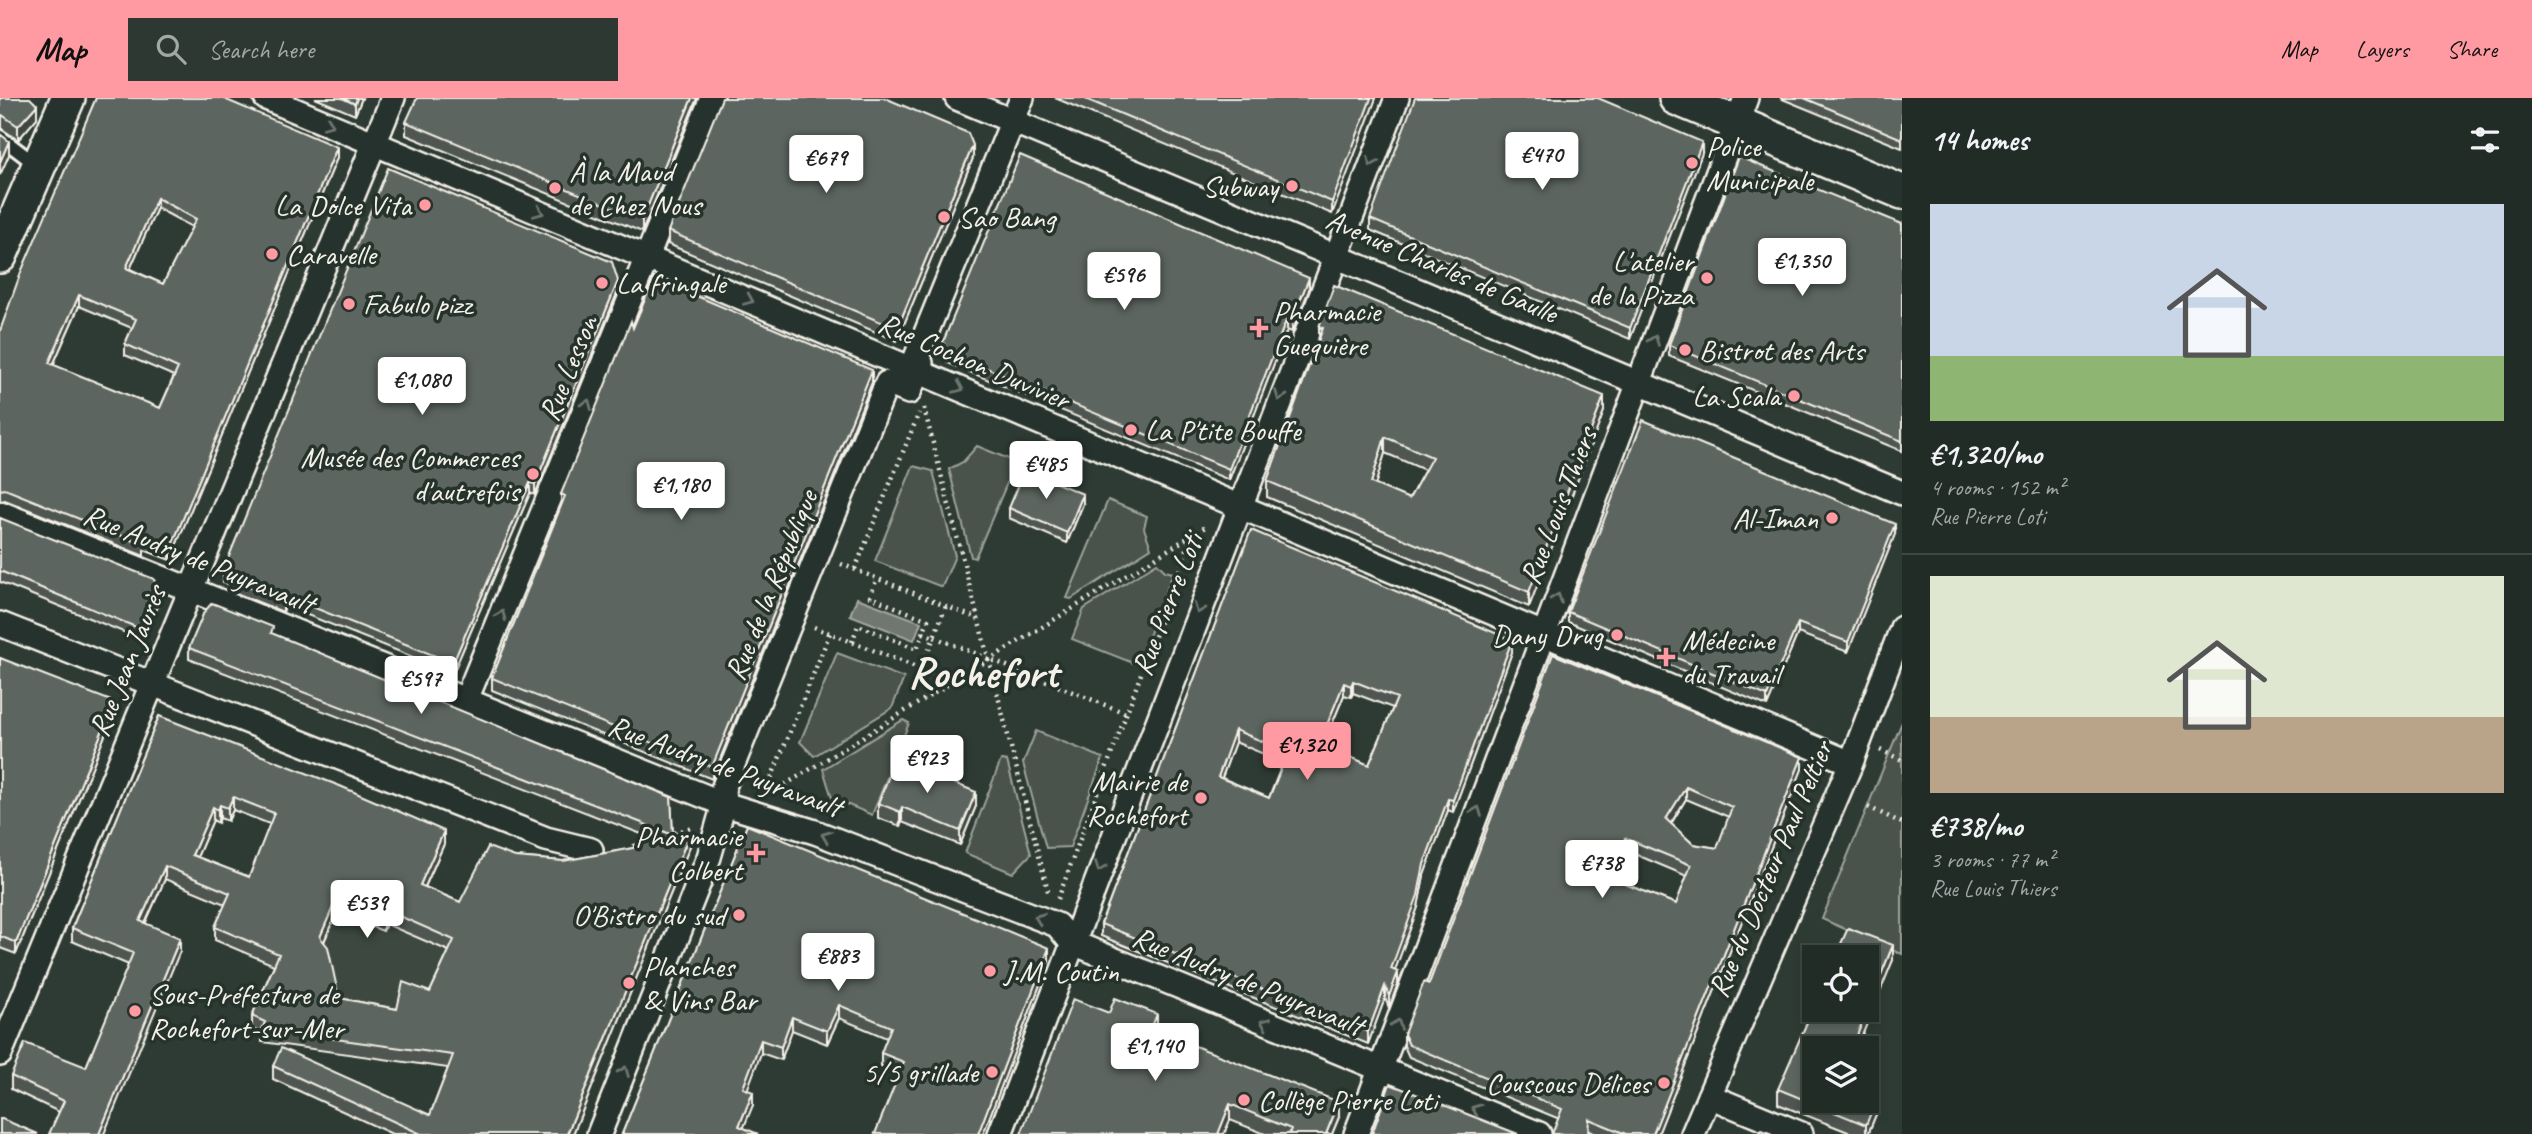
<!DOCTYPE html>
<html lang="en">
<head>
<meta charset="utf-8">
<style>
  body { margin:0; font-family:Caveat,sans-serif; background:#2e3833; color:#f1f3f6; height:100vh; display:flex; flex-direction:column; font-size:26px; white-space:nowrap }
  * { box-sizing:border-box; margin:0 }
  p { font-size:23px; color:#a2a7a7 }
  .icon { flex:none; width:38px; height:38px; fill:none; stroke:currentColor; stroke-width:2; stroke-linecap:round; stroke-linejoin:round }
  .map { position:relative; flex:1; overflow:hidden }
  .sheet { display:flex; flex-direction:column; background:#222c27; width:630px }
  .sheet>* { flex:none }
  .buttons { position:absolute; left:1802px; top:847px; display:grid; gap:14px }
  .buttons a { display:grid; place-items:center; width:77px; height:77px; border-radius:0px; background:#222c27; box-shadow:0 4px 10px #0003,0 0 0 2px #3f4844; font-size:35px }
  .price { position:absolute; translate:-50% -60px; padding:0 16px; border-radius:7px; background:#fff; color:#222; font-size:23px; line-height:46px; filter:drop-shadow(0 2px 4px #0008) }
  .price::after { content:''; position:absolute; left:50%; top:42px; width:21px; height:16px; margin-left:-10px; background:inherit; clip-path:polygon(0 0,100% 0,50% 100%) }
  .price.active { background:#ff9aa2; color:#111 }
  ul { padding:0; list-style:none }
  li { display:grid; align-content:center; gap:14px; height:371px; padding:0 28px }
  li+li { border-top:2px solid #3f4844 }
  li span { display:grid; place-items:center; height:217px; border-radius:0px; color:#555 }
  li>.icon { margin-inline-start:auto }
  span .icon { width:126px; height:126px; fill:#fffc; stroke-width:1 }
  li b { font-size:30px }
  h2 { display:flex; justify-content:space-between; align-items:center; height:84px; padding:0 28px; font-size:30px }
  header { display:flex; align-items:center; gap:42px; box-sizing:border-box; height:98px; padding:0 35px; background:#ff9aa2; color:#111 }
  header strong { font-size:33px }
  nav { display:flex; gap:38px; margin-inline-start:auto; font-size:24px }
  .search { width:490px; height:63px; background:#2e3833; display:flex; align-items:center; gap:18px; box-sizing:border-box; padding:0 24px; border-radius:0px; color:#a2a7a7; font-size:26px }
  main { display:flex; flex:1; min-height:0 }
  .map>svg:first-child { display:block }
  .built { fill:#3c4841 }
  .green { fill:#48524c; stroke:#9ea29a; stroke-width:2 }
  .water { fill:#6f7770; stroke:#a4a8a0; stroke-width:2 }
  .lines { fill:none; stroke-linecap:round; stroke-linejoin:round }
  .lane-casing { stroke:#f4f1e8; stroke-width:18 }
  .street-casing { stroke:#f4f1e8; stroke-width:28 }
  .secondary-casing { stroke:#f4f1e8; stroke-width:38 }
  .path { stroke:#f4f1e8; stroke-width:4.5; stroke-dasharray:2 5; stroke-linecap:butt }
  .lane { stroke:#26332d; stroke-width:12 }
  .street { stroke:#26332d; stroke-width:23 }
  .secondary { stroke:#26332d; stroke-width:33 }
  .wall { fill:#4f5751; stroke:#f4f1e8; stroke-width:2; fill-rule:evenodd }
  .shaded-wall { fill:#404742; stroke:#f4f1e8; stroke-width:2 }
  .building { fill:#5c655e; stroke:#f4f1e8; stroke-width:2; fill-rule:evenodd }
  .oneway { stroke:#6e766e }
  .poi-dot { fill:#ff9aa2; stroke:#26332d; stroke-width:2.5 }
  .labels { text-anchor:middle; stroke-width:7; stroke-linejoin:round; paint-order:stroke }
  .poi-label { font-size:30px; fill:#f4f1e8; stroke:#26332d; text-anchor:start }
  .street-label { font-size:30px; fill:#f4f1e8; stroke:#26332d }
  .town-label { font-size:44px; font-weight:bold; fill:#f4f1e8; stroke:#26332d }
</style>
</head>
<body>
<header>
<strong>Map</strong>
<div class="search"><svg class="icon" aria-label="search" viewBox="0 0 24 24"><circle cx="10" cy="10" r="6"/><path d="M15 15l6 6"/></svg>Search here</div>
<nav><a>Map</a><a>Layers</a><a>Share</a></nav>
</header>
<main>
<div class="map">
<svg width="1902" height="1036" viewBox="0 0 1902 1036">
  <rect width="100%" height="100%" fill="#2e3b34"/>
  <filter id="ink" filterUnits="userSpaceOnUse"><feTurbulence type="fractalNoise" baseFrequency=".0143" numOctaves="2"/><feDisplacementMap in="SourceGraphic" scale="14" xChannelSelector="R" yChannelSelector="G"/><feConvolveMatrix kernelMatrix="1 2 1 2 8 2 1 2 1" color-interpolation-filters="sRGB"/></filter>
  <g filter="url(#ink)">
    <path class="built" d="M337,718L443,746L420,800L469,862L392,931L339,914L319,851Z"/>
    <path class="green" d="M977,348L1016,364L975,460L971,459L949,371L963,364Z
      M913,368L933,373L955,458L942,489L875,463Z
      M1108,402L1147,418L1144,430L1151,450L1071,501L1067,500Z
      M1157,465L1165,473L1173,475L1138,567L1072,541L1084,511Z
      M837,555L904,580L892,610L814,658L800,644Z
      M903,622L909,625L872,717L832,700L823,671Z
      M1902,624V856L1822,821Z
      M1036,633L1103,660L1070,749L1046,750L1023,665Z
      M1001,662L1007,663L1031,756L1013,775L965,755Z"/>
    <path class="water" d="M857,500L921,524L914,542L850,517Z"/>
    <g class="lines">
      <defs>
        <path id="lane" d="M0,39L38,68"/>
        <path id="street" d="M266,0L1851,665
          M957,0L1902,395
          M0,415L724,706L815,734L1057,827L1071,844L1539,1036
          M0,526L546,741L591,752
          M466,602L712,0
          M0,956L393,0
          M1709,998L1801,1036
          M599,1036L709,759L724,706L723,691L887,285L909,294L921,265L915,262L1022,0
          M1000,1036L1397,0
          M1356,1036L1746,0
          M1693,1036L1851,665L1902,530"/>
        <path id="secondary" d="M1676,0L1902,94
          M0,158L68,0"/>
      </defs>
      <use href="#lane" class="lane-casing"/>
      <use href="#street" class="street-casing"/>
      <use href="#secondary" class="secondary-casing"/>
      <path class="path" d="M924,310L1049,797
        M841,466L978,521
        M855,471L919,315
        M814,529L949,582
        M923,535L934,539L946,508
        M852,544L858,527L917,551L928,522L870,499L877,480
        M921,571L934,539L1128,616
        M1880,652L1902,662
        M766,693L830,535
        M773,694L1207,428
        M1868,709L1902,725
        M668,737L693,729
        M1058,801L1193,435"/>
      <use href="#lane" class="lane"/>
      <use href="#street" class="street"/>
      <use href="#secondary" class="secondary"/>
    </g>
    <path class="wall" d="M0,0L34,4L37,20L18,42L2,31H0Z
      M96,0L337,60L170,462L144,452V458L5,402L0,403V233ZM157,110L192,129L163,186L130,171ZM79,208L132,230L125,246V257L174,278L160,310L53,267Z
      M315,0H362L355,17Z
      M697,0L642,134L406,37V24Z
      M1055,0H1376L1332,116Z
      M1780,0H1902V50Z
      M1702,55L1630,241L1370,132V121Z
      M973,60L897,243L668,146V133Z
      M1902,126V353L1669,258V247Z
      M1309,192L1292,234L1287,232L1229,382L948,265L943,256V244Z
      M618,193L535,397L530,395L453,575L285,508L283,514L231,493V487L223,484V473Z
      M1319,229L1604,313L1529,509L1267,399V383L1319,243ZM1385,355L1425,372L1409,401L1375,387Z
      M872,284L712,681L492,592V580L561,408V396Z
      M1083,406L1067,445L1009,420V410Z
      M0,420L158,508L143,542L0,484Z
      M1251,432L1512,554L1453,714L1448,712L1424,777L1418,809L1395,872L1398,885L1389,910L1385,900L1368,946L1101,838V826ZM1353,595L1393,610L1369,667L1323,648L1344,597L1351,599ZM1235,644L1283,664L1269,700L1222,680Z
      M1895,436L1848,554L1798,535L1767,608L1568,524V514Z
      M273,536L671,699L673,738L690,748L573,1036H392L273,981V968L430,1017L448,970L262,944V935L252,931V918L274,867L215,842V829L225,806L165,781L145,826L180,853L59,1014L11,991V978L86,969L129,867L72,843V830L159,618L444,746L425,789L460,804L515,759L563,763L634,750V747L657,742L189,561V550ZM233,712L270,726L249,779L197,759L213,722L218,725L220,720L228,723ZM336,815L383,833L386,826L449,853L430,894L397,911L339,900L324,844Z
      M1553,556L1802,671L1658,1036H1596L1409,959L1404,948V936L1429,886ZM1686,701L1729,719L1717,750L1693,746L1671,726ZM1625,752L1687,778L1676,806L1613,781Z
      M0,560L114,615L16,856L0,850Z
      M878,705L976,708L960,747L902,724L900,728L878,720Z
      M747,727L1049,863L983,1036H875L900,976L881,968V955L887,940L839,920L827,946L792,932L781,962L761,955L747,991L753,1007L622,1036Z
      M1893,862L1815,1003L1879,1009L1868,1036H1853L1778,1006V991Z
      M1109,915L1157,931L1156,933L1339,1019L1332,1036H1265L1230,1022Z"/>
    <path class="shaded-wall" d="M357,0H362L355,17V6Z
      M692,0H697L642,134V122Z
      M1371,0H1376L1332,116V104Z
      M37,7V20L18,42V28Z
      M2,17V31H0V18Z
      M9,43V57L0,77V64Z
      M1702,44V55L1630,241V230Z
      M973,47V60L897,243V231Z
      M337,49V60L170,462V452Z
      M157,100V110L126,180V170Z
      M1309,180V192L1292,234V222Z
      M618,183V193L535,397V386Z
      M79,197V208L49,276V265Z
      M1287,220V232L1229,382V371Z
      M872,272V284L712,681V669Z
      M1604,298V313L1529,509V494Z
      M1385,339V355L1371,400V385Z
      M530,385V395L453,575V565Z
      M1083,396V406L1067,445V435Z
      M1895,426V436L1848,554V544Z
      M158,497V508L143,542V532Z
      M285,498V508L283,514V503Z
      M1798,525V535L1767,608V598Z
      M1512,542V554L1453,714V702Z
      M1353,583V595L1351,599V588Z
      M1344,585V597L1319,658V646Z
      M114,604V615L16,856V845Z
      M1235,632V644L1218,690V679Z
      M1802,659V671L1658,1036H1653Z
      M1686,689V701L1666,733V721Z
      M976,694V708L960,747V733Z
      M233,699V712L228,723V710Z
      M1448,701V712L1424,777L1418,809L1391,883V871L1424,766Z
      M220,707V720L218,725V712Z
      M213,709V722L192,771V757Z
      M902,709V724L900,728V714Z
      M444,733V746L420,800V787Z
      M690,735V748L573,1036H567Z
      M1625,740V752L1609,791V780Z
      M165,768V781L140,837V823Z
      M336,802V815L320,853V839Z
      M386,812V826L383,833V820Z
      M180,840V853L104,1036H99Z
      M1893,847V862L1857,950H1852Z
      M1049,850V863L983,1036H978Z
      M1398,874V885L1389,910V898Z
      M1385,888V900L1368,946V934Z
      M839,907V920L827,946V933Z
      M1157,916V931L1151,947V931Z
      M792,919V932L781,962V949Z
      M761,942V955L743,1003V990Z
      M753,994V1007L741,1036L739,1028Z
      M1879,994V1009L1868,1036H1866V1027Z
      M1339,1004V1019L1332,1036H1326Z
      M1230,1006V1022L1224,1036H1218Z"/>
    <path class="building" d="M0,0H30L37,7L18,28L2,17L0,18Z
      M96,0H222L337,49L170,452L142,440L144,447L5,391L0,392V233L21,174ZM157,100L196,121L163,186L126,170ZM79,197L136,221L125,246L178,270L160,310L49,265Z
      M342,0H357L355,6Z
      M417,0H692L642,122L406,24Z
      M722,0H885L968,35L973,47L897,231L668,133Z
      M1083,0H1371L1332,104Z
      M1415,0H1598L1702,44L1630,230L1370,121Z
      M1804,0H1902V41Z
      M0,36L9,43L0,64Z
      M1020,57L1309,180L1292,222L1287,220L1229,371L948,254L943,244Z
      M1739,59L1902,126V343L1669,247Z
      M388,70L612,164L618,183L535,386L530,385L453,565L285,498L283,503L231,482L235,478L223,473Z
      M654,180L872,272L712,669L492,580L565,398L561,396L631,223L633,230Z
      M1334,187L1604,298L1529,494L1267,383L1323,230L1319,229ZM1385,339L1432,359L1409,401L1371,385Z
      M1643,322L1895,426L1848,544L1798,525L1767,598L1568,514Z
      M1025,372L1083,396L1067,435L1009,410Z
      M0,420L154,481L158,497L143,532L0,473Z
      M1251,432L1512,542L1453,702L1448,701L1424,766L1418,797L1391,871L1398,874L1389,898L1385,888L1368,934L1101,826ZM1353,583L1397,600L1369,667L1319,646L1344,585L1351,588ZM1235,632L1288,654L1269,700L1218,679Z
      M212,505L273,529L271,535L671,699L673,737L189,550L204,514Z
      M1553,556L1802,659L1653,1036H1626L1589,1021L1588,1036H1552L1562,1011L1409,947L1404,936L1424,884L1429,886ZM1686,689L1732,709L1717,750L1693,746L1666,721ZM1625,740L1691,767L1676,806L1609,780Z
      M0,560L114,604L16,845L0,838Z
      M159,618L340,688L444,733L420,787L460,804L488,749L515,759L563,763L638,749L634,747L690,735L567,1036H421L273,968L281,950L430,1017L453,957L262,931L265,924L252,918L279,856L215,829L230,795L165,768L140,823L180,840L99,1036H49L64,1003L11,978L25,945L86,969L133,855L72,830ZM233,699L274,715L249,779L192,757L213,709L218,712L220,707L228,710ZM336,802L383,820L386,812L454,842L430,894L403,884L397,911L339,900L328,849L320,839Z
      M896,661L976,694L960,733L902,709L900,714L878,705Z
      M747,727L1049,850L978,1036H875L904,964L881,955L891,929L839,907L827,933L792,919L781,949L761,942L743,990L753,994L739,1028L758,1036H622Z
      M1848,830L1893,847L1867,911V859H1835Z
      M1115,900L1157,916L1151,931L1339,1004L1326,1036H1289L1291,1031L1230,1006L1218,1036H1021L1073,901L1109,915Z
      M1815,906V912H1867L1852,950H1815V1003H1867V989L1879,994L1866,1027L1778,991Z
      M1390,986L1518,1036H1372Z
      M0,1021H2L38,1036H0Z
      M1762,1032L1772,1036H1760Z"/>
    <defs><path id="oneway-chevron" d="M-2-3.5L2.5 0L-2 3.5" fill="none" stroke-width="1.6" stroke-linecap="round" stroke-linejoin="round" transform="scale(1.75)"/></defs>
    <g class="oneway">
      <use href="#oneway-chevron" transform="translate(329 26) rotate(23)"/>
      <use href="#oneway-chevron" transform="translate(1372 64) rotate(111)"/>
      <use href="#oneway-chevron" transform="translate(539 114) rotate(23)"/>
      <use href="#oneway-chevron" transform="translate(749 202) rotate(23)"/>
      <use href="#oneway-chevron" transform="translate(1654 242) rotate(-69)"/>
      <use href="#oneway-chevron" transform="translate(959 290) rotate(23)"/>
      <use href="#oneway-chevron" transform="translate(1280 298) rotate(111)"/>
      <use href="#oneway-chevron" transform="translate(587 306) rotate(-68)"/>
      <use href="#oneway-chevron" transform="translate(1557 500) rotate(-69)"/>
      <use href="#oneway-chevron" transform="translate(1199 511) rotate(112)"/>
      <use href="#oneway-chevron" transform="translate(501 517) rotate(-68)"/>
      <use href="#oneway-chevron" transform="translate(1477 713) rotate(-69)"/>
      <use href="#oneway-chevron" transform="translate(826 738) rotate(-159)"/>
      <use href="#oneway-chevron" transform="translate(1100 769) rotate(111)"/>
      <use href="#oneway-chevron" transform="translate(1039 820) rotate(-159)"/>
      <use href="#oneway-chevron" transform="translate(1265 925) rotate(-158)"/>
      <use href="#oneway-chevron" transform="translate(1397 926) rotate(-69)"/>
      <use href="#oneway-chevron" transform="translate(624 973) rotate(-68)"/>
      <use href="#oneway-chevron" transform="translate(1476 1011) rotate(-158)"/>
    </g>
  </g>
  <g class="poi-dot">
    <circle cx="1692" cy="65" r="7"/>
    <circle cx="1292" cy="88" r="7"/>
    <circle cx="555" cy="90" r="7"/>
    <circle cx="425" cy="107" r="7"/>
    <circle cx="944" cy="119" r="7"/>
    <circle cx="272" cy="156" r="7"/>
    <circle cx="1707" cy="180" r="7"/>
    <circle cx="602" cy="185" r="7"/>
    <circle cx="349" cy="206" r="7"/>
    <path d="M1255.5 219.5h7v7h7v7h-7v7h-7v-7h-7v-7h7z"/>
    <circle cx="1685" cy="252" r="7"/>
    <circle cx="1794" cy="298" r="7"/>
    <circle cx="1131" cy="332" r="7"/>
    <circle cx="533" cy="376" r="7"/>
    <circle cx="1832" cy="420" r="7"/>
    <circle cx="1617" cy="537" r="7"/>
    <path d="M1662.5 548.5h7v7h7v7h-7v7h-7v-7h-7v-7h7z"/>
    <circle cx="1201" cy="700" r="7"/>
    <path d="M752.5 744.5h7v7h7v7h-7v7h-7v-7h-7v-7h7z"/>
    <circle cx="739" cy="817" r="7"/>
    <circle cx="990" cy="873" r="7"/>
    <circle cx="629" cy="885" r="7"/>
    <circle cx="135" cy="913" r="7"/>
    <circle cx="992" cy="974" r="7"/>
    <circle cx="1664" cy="985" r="7"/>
    <circle cx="1244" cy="1002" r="7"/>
  </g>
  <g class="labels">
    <g class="poi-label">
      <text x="1706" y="58">Police<tspan x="1706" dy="34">Municipale</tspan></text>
      <text x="569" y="83">À la Maud<tspan x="569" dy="34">de Chez Nous</tspan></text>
      <text x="1278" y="98" text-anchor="end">Subway</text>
      <text x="411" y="117" text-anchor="end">La Dolce Vita</text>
      <text x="958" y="129">Sao Bang</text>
      <text x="286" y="166">Caravelle</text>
      <text x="1693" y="173" text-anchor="end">L'atelier<tspan x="1693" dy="34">de la Pizza</tspan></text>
      <text x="616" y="195">La fringale</text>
      <text x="363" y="216">Fabulo pizz</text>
      <text x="1273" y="223">Pharmacie<tspan x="1273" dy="34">Guequière</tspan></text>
      <text x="1699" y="262">Bistrot des Arts</text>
      <text x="1780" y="308" text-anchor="end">La Scala</text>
      <text x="1145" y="342">La P'tite Bouffe</text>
      <text x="519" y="369" text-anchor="end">Musée des Commerces<tspan x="519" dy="34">d'autrefois</tspan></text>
      <text x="1818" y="430" text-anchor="end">Al-Iman</text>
      <text x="1603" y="547" text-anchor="end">Dany Drug</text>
      <text x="1682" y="552">Médecine<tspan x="1682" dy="34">du Travail</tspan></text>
      <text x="1187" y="693" text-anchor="end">Mairie de<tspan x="1187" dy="34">Rochefort</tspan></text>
      <text x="742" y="748" text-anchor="end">Pharmacie<tspan x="742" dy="34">Colbert</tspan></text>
      <text x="725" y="827" text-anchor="end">O'Bistro du sud</text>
      <text x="643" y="878">Planches<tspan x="643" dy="34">&amp; Vins Bar</tspan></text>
      <text x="1004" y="883">J.M. Coutin</text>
      <text x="149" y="906">Sous-Préfecture de<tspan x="149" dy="34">Rochefort-sur-Mer</tspan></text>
      <text x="978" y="984" text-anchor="end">5/5 grillade</text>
      <text x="1650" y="995" text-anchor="end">Couscous Délices</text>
      <text x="1258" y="1012">Collège Pierre Loti</text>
    </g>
    <g class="street-label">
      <text transform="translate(1442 168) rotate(23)" y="10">Avenue Charles de Gaulle</text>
      <text transform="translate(974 263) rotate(23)" y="10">Rue Cochon Duvivier</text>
      <text transform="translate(568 270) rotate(-68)" y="10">Rue Lesson</text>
      <text transform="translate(1558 408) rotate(-69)" y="10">Rue Louis Thiers</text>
      <text transform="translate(199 461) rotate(22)" y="10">Rue Audry de Puyravault</text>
      <text transform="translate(771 487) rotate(-68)" y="10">Rue de la République</text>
      <text transform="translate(1167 506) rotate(-69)" y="10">Rue Pierre Loti</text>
      <text transform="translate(127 563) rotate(-68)" y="10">Rue Jean Jaurès</text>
      <text transform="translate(725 668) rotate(20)" y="10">Rue Audry de Puyravault</text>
      <text transform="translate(1770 771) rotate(-67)" y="10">Rue du Docteur Paul Peltier</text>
      <text transform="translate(1248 883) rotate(22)" y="10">Rue Audry de Puyravault</text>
    </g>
    <g class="town-label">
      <text x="983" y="589">Rochefort</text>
    </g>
  </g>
</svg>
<div class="buttons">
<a><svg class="icon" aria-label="locate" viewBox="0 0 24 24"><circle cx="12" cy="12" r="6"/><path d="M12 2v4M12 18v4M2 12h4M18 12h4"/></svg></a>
<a><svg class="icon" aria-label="layers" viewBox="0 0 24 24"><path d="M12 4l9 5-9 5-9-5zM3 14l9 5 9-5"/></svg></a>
</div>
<b class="price" style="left:1542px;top:94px">€470</b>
<b class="price" style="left:826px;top:97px">€679</b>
<b class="price" style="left:1802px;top:200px">€1,350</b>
<b class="price" style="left:1124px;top:214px">€596</b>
<b class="price" style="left:422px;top:319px">€1,080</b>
<b class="price" style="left:1046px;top:403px">€485</b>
<b class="price" style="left:681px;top:424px">€1,180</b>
<b class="price" style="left:421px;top:618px">€597</b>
<b class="price active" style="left:1307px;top:684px">€1,320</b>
<b class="price" style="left:927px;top:697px">€923</b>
<b class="price" style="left:1602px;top:802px">€738</b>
<b class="price" style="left:367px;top:842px">€539</b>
<b class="price" style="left:838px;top:895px">€883</b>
<b class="price" style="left:1155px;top:985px">€1,140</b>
</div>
<section class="sheet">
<h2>14 homes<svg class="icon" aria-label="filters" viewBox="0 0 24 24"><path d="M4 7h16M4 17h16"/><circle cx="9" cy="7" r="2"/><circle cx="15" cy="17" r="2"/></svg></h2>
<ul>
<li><span style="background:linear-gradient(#c9d6e8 70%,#8fb573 0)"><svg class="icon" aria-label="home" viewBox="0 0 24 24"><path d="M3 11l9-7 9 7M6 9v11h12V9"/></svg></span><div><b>€1,320/mo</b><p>4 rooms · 152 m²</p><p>Rue Pierre Loti</p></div></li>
<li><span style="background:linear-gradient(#dfe7d0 65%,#b9a48a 0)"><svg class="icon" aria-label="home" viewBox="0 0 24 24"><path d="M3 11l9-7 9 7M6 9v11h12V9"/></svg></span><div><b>€738/mo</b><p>3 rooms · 77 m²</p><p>Rue Louis Thiers</p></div></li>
</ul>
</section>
</main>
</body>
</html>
